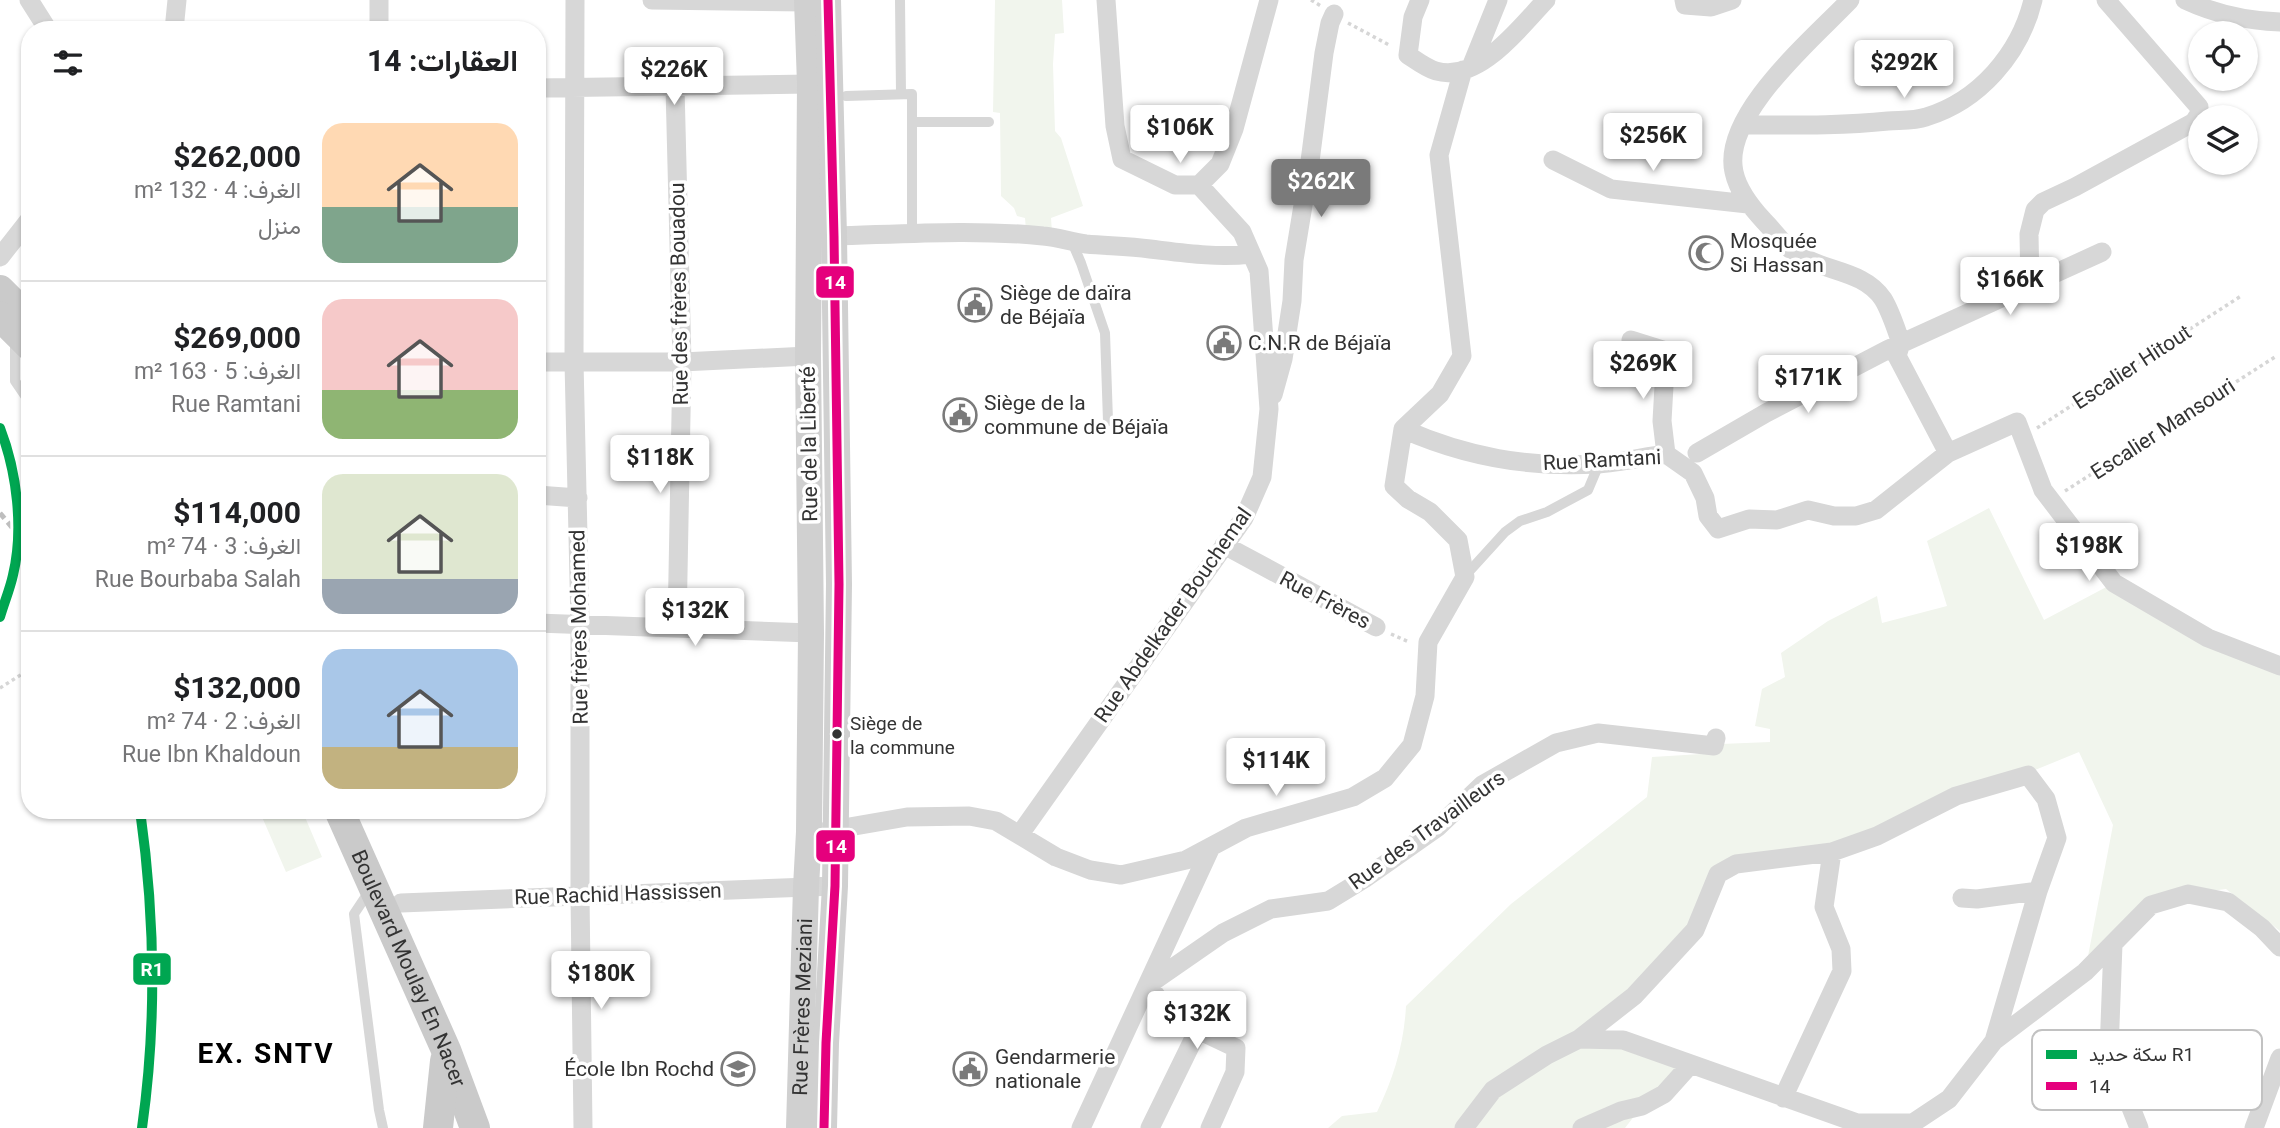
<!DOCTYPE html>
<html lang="ar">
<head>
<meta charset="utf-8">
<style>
  body { margin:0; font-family:Roboto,Vazirmatn,sans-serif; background:#f6f6f6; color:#202124; direction:rtl; height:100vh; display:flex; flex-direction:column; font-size:26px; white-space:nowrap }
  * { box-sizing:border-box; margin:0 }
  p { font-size:23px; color:#757577 }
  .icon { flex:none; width:38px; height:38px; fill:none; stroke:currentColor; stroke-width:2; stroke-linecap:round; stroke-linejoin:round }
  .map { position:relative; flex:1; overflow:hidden; direction:ltr }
  .panel { position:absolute; left:21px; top:21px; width:525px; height:798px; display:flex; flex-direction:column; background:#fff; border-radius:28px; box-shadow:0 2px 5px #0004; direction:rtl }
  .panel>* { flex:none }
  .buttons { position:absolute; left:2188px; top:21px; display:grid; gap:14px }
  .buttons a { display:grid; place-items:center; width:70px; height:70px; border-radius:50%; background:#fff; box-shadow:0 2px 5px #0004; font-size:35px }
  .price { position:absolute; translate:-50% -60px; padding:0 16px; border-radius:7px; background:#fff; color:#222; font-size:23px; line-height:46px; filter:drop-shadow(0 2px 4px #0008) }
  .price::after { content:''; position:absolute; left:50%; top:42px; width:21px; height:16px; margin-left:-10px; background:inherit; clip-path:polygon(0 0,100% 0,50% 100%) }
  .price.on { background:#7a7a7a; color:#fff }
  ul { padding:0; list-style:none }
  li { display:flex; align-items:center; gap:21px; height:175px; padding:0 28px }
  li+li { border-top:2px solid #e0e0e0 }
  li span { display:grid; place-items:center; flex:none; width:196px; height:140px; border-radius:21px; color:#555 }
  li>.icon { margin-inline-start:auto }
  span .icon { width:84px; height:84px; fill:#fffc; stroke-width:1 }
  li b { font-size:30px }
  h2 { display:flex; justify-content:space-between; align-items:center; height:84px; padding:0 28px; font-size:30px }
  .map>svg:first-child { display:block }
  .green { fill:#f1f5ed }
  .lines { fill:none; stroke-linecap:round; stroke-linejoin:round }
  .path { stroke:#d6d6d6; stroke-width:3.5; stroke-dasharray:3.5 3.5; stroke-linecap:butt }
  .service { stroke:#d7d7d7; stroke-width:10 }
  .minor { stroke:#d7d7d7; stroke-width:19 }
  .secondary { stroke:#d0d0d0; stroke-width:26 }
  .primary { stroke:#cacaca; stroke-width:30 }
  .rail { stroke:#bebebe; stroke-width:5; stroke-dasharray:7 5; stroke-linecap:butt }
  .bus-1-casing { stroke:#fff; stroke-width:14 }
  .bus-1 { stroke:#e5007d; stroke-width:9 }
  .rail-1-casing { stroke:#fff; stroke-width:16 }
  .rail-1 { stroke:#00a651; stroke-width:10 }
  .bus-dot { fill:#333; stroke:#fff; stroke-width:2.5 }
  .labels { text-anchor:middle; stroke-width:7; stroke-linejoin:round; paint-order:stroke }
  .bus-label { font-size:19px; fill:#333; stroke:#fff; text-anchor:start }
  .poi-label { font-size:21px; fill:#333; stroke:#fff; text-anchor:start }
  .street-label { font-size:21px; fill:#333; stroke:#fff }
  .district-label { font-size:28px; font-weight:bold; letter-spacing:2px; fill:#000; stroke:#fff }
  .key { fill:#fff; stroke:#c2c2c2; stroke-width:2 }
  .key-label { font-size:19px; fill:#333 }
  .line-badge { stroke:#fff; stroke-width:2.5 }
  .badge-label { font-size:19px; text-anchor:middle; font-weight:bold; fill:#fff }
</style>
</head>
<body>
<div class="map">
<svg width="2280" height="1128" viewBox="0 0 2280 1128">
  <rect width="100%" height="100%" fill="#fff"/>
  <path class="green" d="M995,0H1062L1064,33L1055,34L1053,64L1055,131L1061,138L1083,206L1051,218L1052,232L1026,230L1025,218L1017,216L1014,208L1001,196L1000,113L993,112Z
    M1989,508L2044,620L2114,583L2280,666V931L2226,889L2188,894L2151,905L2085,972L2113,825L2079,752L1877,835L1718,874L1695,930L1580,1038L1690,1065L1642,1106L1625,1128H1328L1342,1116L1377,1112C1394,1077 1404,1044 1406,1006L1511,904L1647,797L1652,757L1718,753L1721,744L1770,742V729L1755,726L1762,689L1785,677L1781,653L1828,621L1877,596L1882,623L1947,606L1927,541Z
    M259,810H302L322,857L286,872Z"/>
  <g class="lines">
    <path class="path" d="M1311,0L1321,6
      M1348,23L1391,46
      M2037,428L2241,296
      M2065,491L2275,357
      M1391,634L1409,642
      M0,688L30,669"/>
    <path class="service" d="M900,0L901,94
      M846,96L912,94V122
      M912,233V122H989
      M1072,242L1081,263L1105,333L1108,421
      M15,342V381L30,403
      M1465,576L1505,532L1520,521L1547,512L1588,490L1599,464
      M370,890L354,914L379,1110L383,1128"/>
    <path class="minor" d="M29,0L48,30
      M379,0V30
      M575,0L574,362L580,623V895L583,1128
      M652,0L807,2
      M1106,0L1115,126L1122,159L1175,185H1199L1220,164L1234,129L1269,0
      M1420,0L1413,17L1408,55C1417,61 1426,68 1436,71C1479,83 1520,27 1546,0
      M1684,0L1685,5L1711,7L1732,0
      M1850,0C1815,37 1721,115 1734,172C1738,191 1751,207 1764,221C1774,231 1783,245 1794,252C1821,272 1863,269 1883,299C1891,312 1896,329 1901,343L1897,356L1948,453
      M2185,0C2215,14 2247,21 2280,22
      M174,30L177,0
      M1471,67L1498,0
      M675,87L682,362L677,627
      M537,88L810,84
      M1743,125C1791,125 1840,126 1888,121C1900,120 1914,121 1926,117C1979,101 2020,54 2033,0
      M1553,160L1611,189L1748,204
      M834,236C904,234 974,229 1043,236C1058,237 1071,242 1086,244C1107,246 1128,246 1150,249C1184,253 1217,258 1251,254
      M0,257L30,219
      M2030,286L2029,234L2035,210L2043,202L2075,187L2194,122L2199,114V107L2106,0
      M1631,340L1666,351L1662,421L1666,454
      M537,362H682L808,356
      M1273,395L1283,359L1292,301L1294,260L1309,169L1324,53L1330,23L1334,14
      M1403,429C1466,457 1528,468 1597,464C1620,463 1643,457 1666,454L1693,473L1705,498L1708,516L1718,529L1749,519L1777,520L1808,510L1834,516H1856L1876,510L1948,453L2017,422L2043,490L2114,583L2208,638L2280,666
      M1403,429L1440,394L1462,356L1439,155L1463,70
      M1697,453L1766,413L1887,350L2102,252
      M537,495L578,498
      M1224,545L1376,627
      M537,623L811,633
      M826,831L907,817L969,816L996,821L1056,857L1090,870L1121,875L1186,860L1246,828L1353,797L1385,778L1412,745L1425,696L1428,642L1465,577L1458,540L1430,512L1408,499L1394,486L1403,429
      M1020,834L1244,518L1262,477L1269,409L1259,271L1242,232L1199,185
      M1962,898L1977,899L2038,891
      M401,903L835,886
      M2113,944L2109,1052L2139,1128
      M1579,1039L1634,996L1695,930L1718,874L1736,864L1832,852L1877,836L1956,796L2028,775L2046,799L2057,838L2038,891L1994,1041
      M1783,1098L1842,971L1841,949L1824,907L1832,852
      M1081,1128L1211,847
      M1150,1128L1198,1030
      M1210,1128L1235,1072L1236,1048L1198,1030L1165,1008L1148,985L1223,933L1271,909L1328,901L1364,879L1438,827L1482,785L1556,743L1598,733L1714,746L1716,738
      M1464,1128L1493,1090L1547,1055L1579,1039L1623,1040L1857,1123H1913L1949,1099L1994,1041L2085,972L2151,905L2188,894L2228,902L2262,928L2280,947
      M1582,1128L1621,1111L1642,1106L1664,1094L1690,1065
      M2254,1128L2280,1058"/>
    <g class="secondary">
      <path id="s1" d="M799,1128L806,887L809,832L811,633L808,356L810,84L807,0"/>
      <path d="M824,1128L826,1043L835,886L839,584L834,236L828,0"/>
    </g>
    <g class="primary">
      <path d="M0,290L30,320"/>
      <path d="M0,316L30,346"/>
      <path id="s2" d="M339,810L446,1050L475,1128"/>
      <path d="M438,1128L445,1061"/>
    </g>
    <path class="rail" d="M0,428C17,472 24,529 13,575C10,589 4,603 0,617
      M0,513L30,549
      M141,1128L144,1116"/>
    <defs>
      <path id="bus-1" d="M824,1128L826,1043L835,886L839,584L834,236L828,0"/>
    </defs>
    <use href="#bus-1" class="bus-1-casing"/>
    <use href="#bus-1" class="bus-1"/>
    <defs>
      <path id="rail-1" d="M0,428C17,472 24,529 13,575C10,589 4,603 0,617
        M140,810C155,916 157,1022 142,1128"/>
    </defs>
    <use href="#rail-1" class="rail-1-casing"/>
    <use href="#rail-1" class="rail-1"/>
  </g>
  <defs>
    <symbol id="mosque-ring" viewBox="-11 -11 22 22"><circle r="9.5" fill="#fff" stroke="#7a7a7a" stroke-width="1.5"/><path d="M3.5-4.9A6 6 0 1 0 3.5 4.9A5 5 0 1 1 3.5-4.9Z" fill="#7a7a7a"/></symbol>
    <symbol id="civic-ring" viewBox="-11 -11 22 22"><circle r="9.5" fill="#fff" stroke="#7a7a7a" stroke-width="1.5"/><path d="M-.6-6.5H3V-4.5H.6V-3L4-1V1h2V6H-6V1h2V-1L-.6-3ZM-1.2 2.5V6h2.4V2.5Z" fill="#7a7a7a"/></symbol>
    <symbol id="school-ring" viewBox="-11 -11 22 22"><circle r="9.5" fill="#fff" stroke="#7a7a7a" stroke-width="1.5"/><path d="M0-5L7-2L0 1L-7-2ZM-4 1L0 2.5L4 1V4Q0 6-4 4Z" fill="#7a7a7a"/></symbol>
  </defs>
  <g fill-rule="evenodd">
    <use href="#mosque-ring" x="1687" y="234" width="38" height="38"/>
    <use href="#civic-ring" x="956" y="286" width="38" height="38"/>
    <use href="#civic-ring" x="1205" y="324" width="38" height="38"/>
    <use href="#civic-ring" x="941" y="396" width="38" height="38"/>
    <use href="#school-ring" x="719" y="1050" width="38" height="38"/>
    <use href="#civic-ring" x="951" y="1050" width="38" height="38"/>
  </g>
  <circle class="bus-dot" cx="837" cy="734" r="6"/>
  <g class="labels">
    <g class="bus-label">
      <text x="850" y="730">Siège de<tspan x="850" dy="24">la commune</tspan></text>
    </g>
    <g class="poi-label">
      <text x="1730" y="248">Mosquée<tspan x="1730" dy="24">Si Hassan</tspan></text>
      <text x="1000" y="300">Siège de daïra<tspan x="1000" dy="24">de Béjaïa</tspan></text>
      <text x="1248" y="350">C.N.R de Béjaïa</text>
      <text x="984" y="410">Siège de la<tspan x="984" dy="24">commune de Béjaïa</tspan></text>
      <text x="995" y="1064">Gendarmerie<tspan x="995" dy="24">nationale</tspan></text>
      <text x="714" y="1076" text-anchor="end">École Ibn Rochd</text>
    </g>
    <g class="street-label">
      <text transform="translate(679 294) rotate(-91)" y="7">Rue des frères Bouadou</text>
      <text transform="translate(2132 367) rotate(-33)" y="7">Escalier Hitout</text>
      <text transform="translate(2163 429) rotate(-33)" y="7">Escalier Mansouri</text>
      <text transform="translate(809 444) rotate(-91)" y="7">Rue de la Liberté</text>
      <text transform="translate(1602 460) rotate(-3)" y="7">Rue Ramtani</text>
      <text transform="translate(1325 600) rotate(28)" y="7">Rue Frères</text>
      <text transform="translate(1173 615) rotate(-55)" y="7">Rue Abdelkader Bouchemal</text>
      <text transform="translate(579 627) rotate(-91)" y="7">Rue frères Mohamed</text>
      <text transform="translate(1427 830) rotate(-36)" y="7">Rue des Travailleurs</text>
      <text transform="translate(618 894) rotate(-2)" y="7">Rue Rachid Hassissen</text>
      <text dy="7" stroke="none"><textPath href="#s2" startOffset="173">Boulevard Moulay En Nacer</textPath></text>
      <text dy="7" stroke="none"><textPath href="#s1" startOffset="121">Rue Frères Meziani</textPath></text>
    </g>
    <g class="district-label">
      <text x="266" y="1063">EX. SNTV</text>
    </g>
  </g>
  <rect x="2032" y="1030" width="230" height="80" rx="10" class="key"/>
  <rect x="2046" y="1050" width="31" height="9" fill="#00a651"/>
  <rect x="2046" y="1082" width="31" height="8" fill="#e5007d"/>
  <g class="key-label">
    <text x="2089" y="1061">سكة حديد R1</text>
    <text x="2089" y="1093">14</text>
  </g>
  <g class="line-badge">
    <rect x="815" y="265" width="40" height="34" rx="7" fill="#e5007d"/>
    <rect x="815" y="829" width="41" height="34" rx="7" fill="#e5007d"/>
    <rect x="132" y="952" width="40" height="34" rx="7" fill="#00a651"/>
  </g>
  <g class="badge-label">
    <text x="835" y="289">14</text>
    <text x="836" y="853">14</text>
    <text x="152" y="976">R1</text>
  </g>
</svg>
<div class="buttons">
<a><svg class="icon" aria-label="locate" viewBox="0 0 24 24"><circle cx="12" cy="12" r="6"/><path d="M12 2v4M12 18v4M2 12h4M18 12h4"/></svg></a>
<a><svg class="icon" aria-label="layers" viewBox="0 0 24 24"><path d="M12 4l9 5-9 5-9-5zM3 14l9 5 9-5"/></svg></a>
</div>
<b class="price" style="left:1904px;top:100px">$292K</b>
<b class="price" style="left:674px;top:107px">$226K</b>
<b class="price" style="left:1180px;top:165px">$106K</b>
<b class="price" style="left:1653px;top:173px">$256K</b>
<b class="price on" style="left:1321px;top:219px">$262K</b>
<b class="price" style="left:2010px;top:317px">$166K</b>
<b class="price" style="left:1643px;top:401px">$269K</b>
<b class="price" style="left:1808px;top:415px">$171K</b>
<b class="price" style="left:660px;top:495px">$118K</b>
<b class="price" style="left:2089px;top:583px">$198K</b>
<b class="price" style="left:695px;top:648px">$132K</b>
<b class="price" style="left:1276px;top:798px">$114K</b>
<b class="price" style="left:601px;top:1011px">$180K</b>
<b class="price" style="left:1197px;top:1051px">$132K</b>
<section class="panel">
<h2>العقارات: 14<svg class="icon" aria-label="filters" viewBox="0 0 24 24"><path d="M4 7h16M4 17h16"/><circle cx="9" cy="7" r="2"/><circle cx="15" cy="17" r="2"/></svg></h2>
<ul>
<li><span style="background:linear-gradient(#ffd9b3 60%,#7fa58c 0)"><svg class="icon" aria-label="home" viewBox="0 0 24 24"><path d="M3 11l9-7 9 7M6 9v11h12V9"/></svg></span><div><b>$262,000</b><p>الغرف: 4 · 132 m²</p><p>منزل</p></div></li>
<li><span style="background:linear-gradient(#f6c9c9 65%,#8fb573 0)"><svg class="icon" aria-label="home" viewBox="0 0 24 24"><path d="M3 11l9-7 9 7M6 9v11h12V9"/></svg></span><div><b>$269,000</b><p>الغرف: 5 · 163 m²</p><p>Rue Ramtani</p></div></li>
<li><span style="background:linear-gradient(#dfe7d0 75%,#9aa5b1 0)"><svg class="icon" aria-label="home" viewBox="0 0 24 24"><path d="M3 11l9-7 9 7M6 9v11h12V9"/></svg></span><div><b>$114,000</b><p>الغرف: 3 · 74 m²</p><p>Rue Bourbaba Salah</p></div></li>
<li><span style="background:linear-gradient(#a9c7e8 70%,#c2b280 0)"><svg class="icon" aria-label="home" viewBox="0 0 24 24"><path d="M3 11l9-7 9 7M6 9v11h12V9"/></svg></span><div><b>$132,000</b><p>الغرف: 2 · 74 m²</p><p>Rue Ibn Khaldoun</p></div></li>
</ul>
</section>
</div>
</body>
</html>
